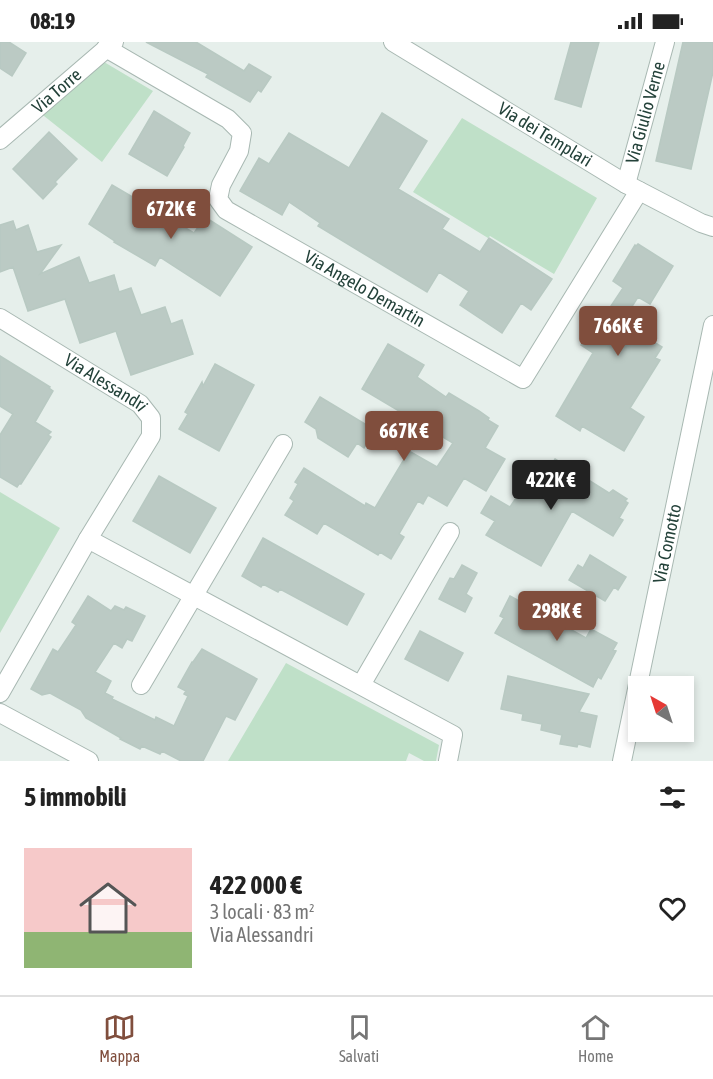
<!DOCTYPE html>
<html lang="it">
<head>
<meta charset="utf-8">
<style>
  body { margin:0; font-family:"Asap Condensed",sans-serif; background:#f6f6f6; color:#222; height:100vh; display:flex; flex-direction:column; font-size:22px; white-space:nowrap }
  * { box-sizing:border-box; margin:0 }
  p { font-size:20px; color:#767676 }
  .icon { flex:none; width:33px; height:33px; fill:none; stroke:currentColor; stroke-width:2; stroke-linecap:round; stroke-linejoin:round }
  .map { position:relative; height:719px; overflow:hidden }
  .drawer { display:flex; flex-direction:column; background:#fff; flex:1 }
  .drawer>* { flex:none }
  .needle { width:39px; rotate:321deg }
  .controls { position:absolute; left:628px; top:634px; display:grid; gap:12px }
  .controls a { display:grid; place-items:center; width:66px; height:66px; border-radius:0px; background:#fff; box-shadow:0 3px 9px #0003; font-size:30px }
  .price { position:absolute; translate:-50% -51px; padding:0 14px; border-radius:6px; background:#804e3d; color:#fff; font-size:20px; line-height:39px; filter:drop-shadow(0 2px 3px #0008) }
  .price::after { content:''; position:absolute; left:50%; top:36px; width:18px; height:14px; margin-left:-9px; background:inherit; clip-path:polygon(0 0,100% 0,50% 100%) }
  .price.selected { background:#222; color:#fff }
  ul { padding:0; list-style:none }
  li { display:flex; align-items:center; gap:18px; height:150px; padding:0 24px }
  li span { display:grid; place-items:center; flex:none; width:168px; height:120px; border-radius:0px; color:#555 }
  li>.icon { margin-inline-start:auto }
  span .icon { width:72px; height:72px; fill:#fffc; stroke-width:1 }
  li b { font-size:26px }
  h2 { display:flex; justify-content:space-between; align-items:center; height:72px; padding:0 24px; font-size:26px }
  .status { display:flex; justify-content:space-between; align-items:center; height:42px; padding:0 30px; background:#fff; direction:ltr }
  .status svg { height:16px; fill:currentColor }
  .menu { display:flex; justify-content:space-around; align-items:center; height:84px; border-top:2px solid #e0e0e0; background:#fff; font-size:16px; color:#767676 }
  .menu a { display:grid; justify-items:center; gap:3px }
  .menu .selected { color:#804e3d }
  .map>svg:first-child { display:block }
  .green { fill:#bfe0c8 }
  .building { fill:#bbcac4; stroke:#b8c9c2; stroke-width:1.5 }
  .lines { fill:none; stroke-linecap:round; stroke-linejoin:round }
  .minor-casing { stroke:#a8b8b2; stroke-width:20 }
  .minor { stroke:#fff; stroke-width:18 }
  .labels { text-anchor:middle; stroke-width:5; stroke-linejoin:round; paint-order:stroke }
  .street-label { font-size:18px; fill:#24423a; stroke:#f7fbf9 }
</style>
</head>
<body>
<div class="status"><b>08:19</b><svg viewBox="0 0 49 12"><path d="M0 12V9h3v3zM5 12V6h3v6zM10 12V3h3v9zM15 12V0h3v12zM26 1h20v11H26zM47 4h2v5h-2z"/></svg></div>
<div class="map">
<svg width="713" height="719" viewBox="0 0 713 719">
  <rect width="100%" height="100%" fill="#e6efeb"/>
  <path class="green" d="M104,20L153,49L102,120L39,70Z
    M462,76L597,156L554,232L490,194L488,196L413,150Z
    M0,450L60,486L0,591Z
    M286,621L439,703L436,719H424L409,711L406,719H228Z"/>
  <path class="building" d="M0,0H9L26,11L12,34L0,26Z
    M146,0H196L244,29L249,22L271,35L261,50L258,48L250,60L206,35L208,32Z
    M571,0H599L581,65L555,57Z
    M683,0H713V30L691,127L656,119Z
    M154,69L190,91L183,104L184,105L167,134L129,112Z
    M382,71L427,99L398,147L449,177L442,187L480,210L489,196L552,237L531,268L521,261L502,291L460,263L469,249L439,230L427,250L318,184L320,181L289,160L282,173L240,149L259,116L269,122L289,91L349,126Z
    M49,90L77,117L55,140L57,142L43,157L13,127Z
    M112,143L194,191L205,175L252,205L220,254L160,215L155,224L114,200L115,199L89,182Z
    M13,179L16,188L28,183L37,210L61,203L40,232L79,215L89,241L114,233L119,250L131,246L141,273L165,265L171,282L182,278L193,312L131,333L116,289L80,301L65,257L28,269L13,225L0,230V183Z
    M638,202L673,224L650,262L638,255L622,280L662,305L655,316L660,318L630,366L644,375L624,409L582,384L580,389L556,374L593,311L581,303L603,267L607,270L623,246L613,239L635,203L636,204Z
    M388,302L424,323L417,335L446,355L449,351L479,369L489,376L488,378L498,384L485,406L505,417L486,449L464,436L447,464L428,453L423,462L418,459L399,492L404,495L391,517L380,510L378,513L324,481L317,492L285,473L294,459L290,456L298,442L295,440L304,426L365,464L366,461L375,466L409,409L437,425L453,401L362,347Z
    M0,314L50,345L49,346L53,349L35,380L51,390L48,393L51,395L21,442H19L17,445L0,435V393L13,372L0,364Z
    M215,322L254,343L219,409L179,387L188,372L185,370L202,340L203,344Z
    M320,355L375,388L364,406L357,401L348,415L318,396L316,387L305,380Z
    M555,417L609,451L613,448L627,457L625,459L628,461L619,476L623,478L613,494L572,469L541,524L486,493L495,479L481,471L491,454L510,465L534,429L544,435Z
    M159,434L216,466L190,511L133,479Z
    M263,496L364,552L347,583L280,547L278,550L263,542L261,545L242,534Z
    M590,513L626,535L618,548L614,545L605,559L569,538L578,523L583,526Z
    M462,523L477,531L466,552L472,556L465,570L439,557L450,536L454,537Z
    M88,554L111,569L115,564L124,568L126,565L145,574L132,599L127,597L122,606L114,601L95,630L111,639L105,651L113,655L112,657L155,678L156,675L174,684L188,654L184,652L186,649L178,645L192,620H193L202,607L257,637L235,678L226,674L203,719H181L162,709L160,712L142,704L140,707L120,697L121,696L86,676L81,668L50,651L42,653L31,647L53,607L58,610L76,583L72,580Z
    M510,554L586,596L591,587L617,601L613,608L616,609L601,637L598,635L593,645L495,591L504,576L500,574Z
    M420,589L463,611L448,639L405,617Z
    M508,634L589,652L579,670L597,674L590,705L578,702L577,705L560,702L562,693L541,688L542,682L522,678L523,672L501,667Z"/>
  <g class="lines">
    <defs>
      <g id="minor">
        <path id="s1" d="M393,0L626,142L701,181L713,185"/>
        <path id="s2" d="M106,6L228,77L242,91L239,109L221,143L218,157L226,168L523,337L639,149"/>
        <path id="s3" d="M0,98L114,0"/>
        <path id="s4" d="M626,142L665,0"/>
        <path id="s5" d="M0,276L140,362L151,376V394L88,497L0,651"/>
        <path d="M88,497L453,693L448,719"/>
        <path d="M141,643L283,402"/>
        <path d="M361,643L450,490"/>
        <path d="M0,671L89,719"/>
        <path id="s6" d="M622,719L713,283"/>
      </g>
    </defs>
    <use href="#minor" class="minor-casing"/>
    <use href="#minor" class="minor"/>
  </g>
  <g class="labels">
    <g class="street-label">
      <text dy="6" stroke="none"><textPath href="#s3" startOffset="75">Via Torre</textPath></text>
      <text dy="6" stroke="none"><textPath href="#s4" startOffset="74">Via Giulio Verne</textPath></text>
      <text dy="6" stroke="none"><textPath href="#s1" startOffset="178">Via dei Templari</textPath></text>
      <text dy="6" stroke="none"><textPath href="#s2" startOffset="405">Via Angelo Demartin</textPath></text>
      <text dy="6" stroke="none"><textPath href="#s5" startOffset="124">Via Alessandri</textPath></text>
      <text dy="6" stroke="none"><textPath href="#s6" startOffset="222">Via Comotto</textPath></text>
    </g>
  </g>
</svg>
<div class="controls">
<a><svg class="needle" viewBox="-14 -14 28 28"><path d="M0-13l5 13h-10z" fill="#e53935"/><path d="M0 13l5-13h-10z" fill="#767676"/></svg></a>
</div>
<b class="price" style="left:171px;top:198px">672K €</b>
<b class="price" style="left:618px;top:315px">766K €</b>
<b class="price" style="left:404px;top:420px">667K €</b>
<b class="price selected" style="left:551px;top:469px">422K €</b>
<b class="price" style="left:557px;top:600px">298K €</b>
</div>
<section class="drawer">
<h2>5 immobili<svg class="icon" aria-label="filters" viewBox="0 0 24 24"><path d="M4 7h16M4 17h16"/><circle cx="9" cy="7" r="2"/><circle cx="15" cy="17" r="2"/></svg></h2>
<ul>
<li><span style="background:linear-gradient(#f6c9c9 70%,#8fb573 0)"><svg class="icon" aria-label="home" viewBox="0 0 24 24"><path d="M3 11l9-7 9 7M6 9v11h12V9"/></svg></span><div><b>422 000 €</b><p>3 locali · 83 m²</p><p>Via Alessandri</p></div><svg class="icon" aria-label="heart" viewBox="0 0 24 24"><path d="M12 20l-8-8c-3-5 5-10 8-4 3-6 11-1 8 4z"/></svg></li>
</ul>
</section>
<nav class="menu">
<a class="selected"><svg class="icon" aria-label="map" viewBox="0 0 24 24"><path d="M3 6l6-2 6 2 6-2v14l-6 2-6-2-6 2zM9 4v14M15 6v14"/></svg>Mappa</a>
<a><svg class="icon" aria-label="saved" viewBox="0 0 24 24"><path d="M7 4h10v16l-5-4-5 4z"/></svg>Salvati</a>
<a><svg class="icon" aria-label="home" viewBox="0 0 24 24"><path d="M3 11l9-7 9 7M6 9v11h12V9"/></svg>Home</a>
</nav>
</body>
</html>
